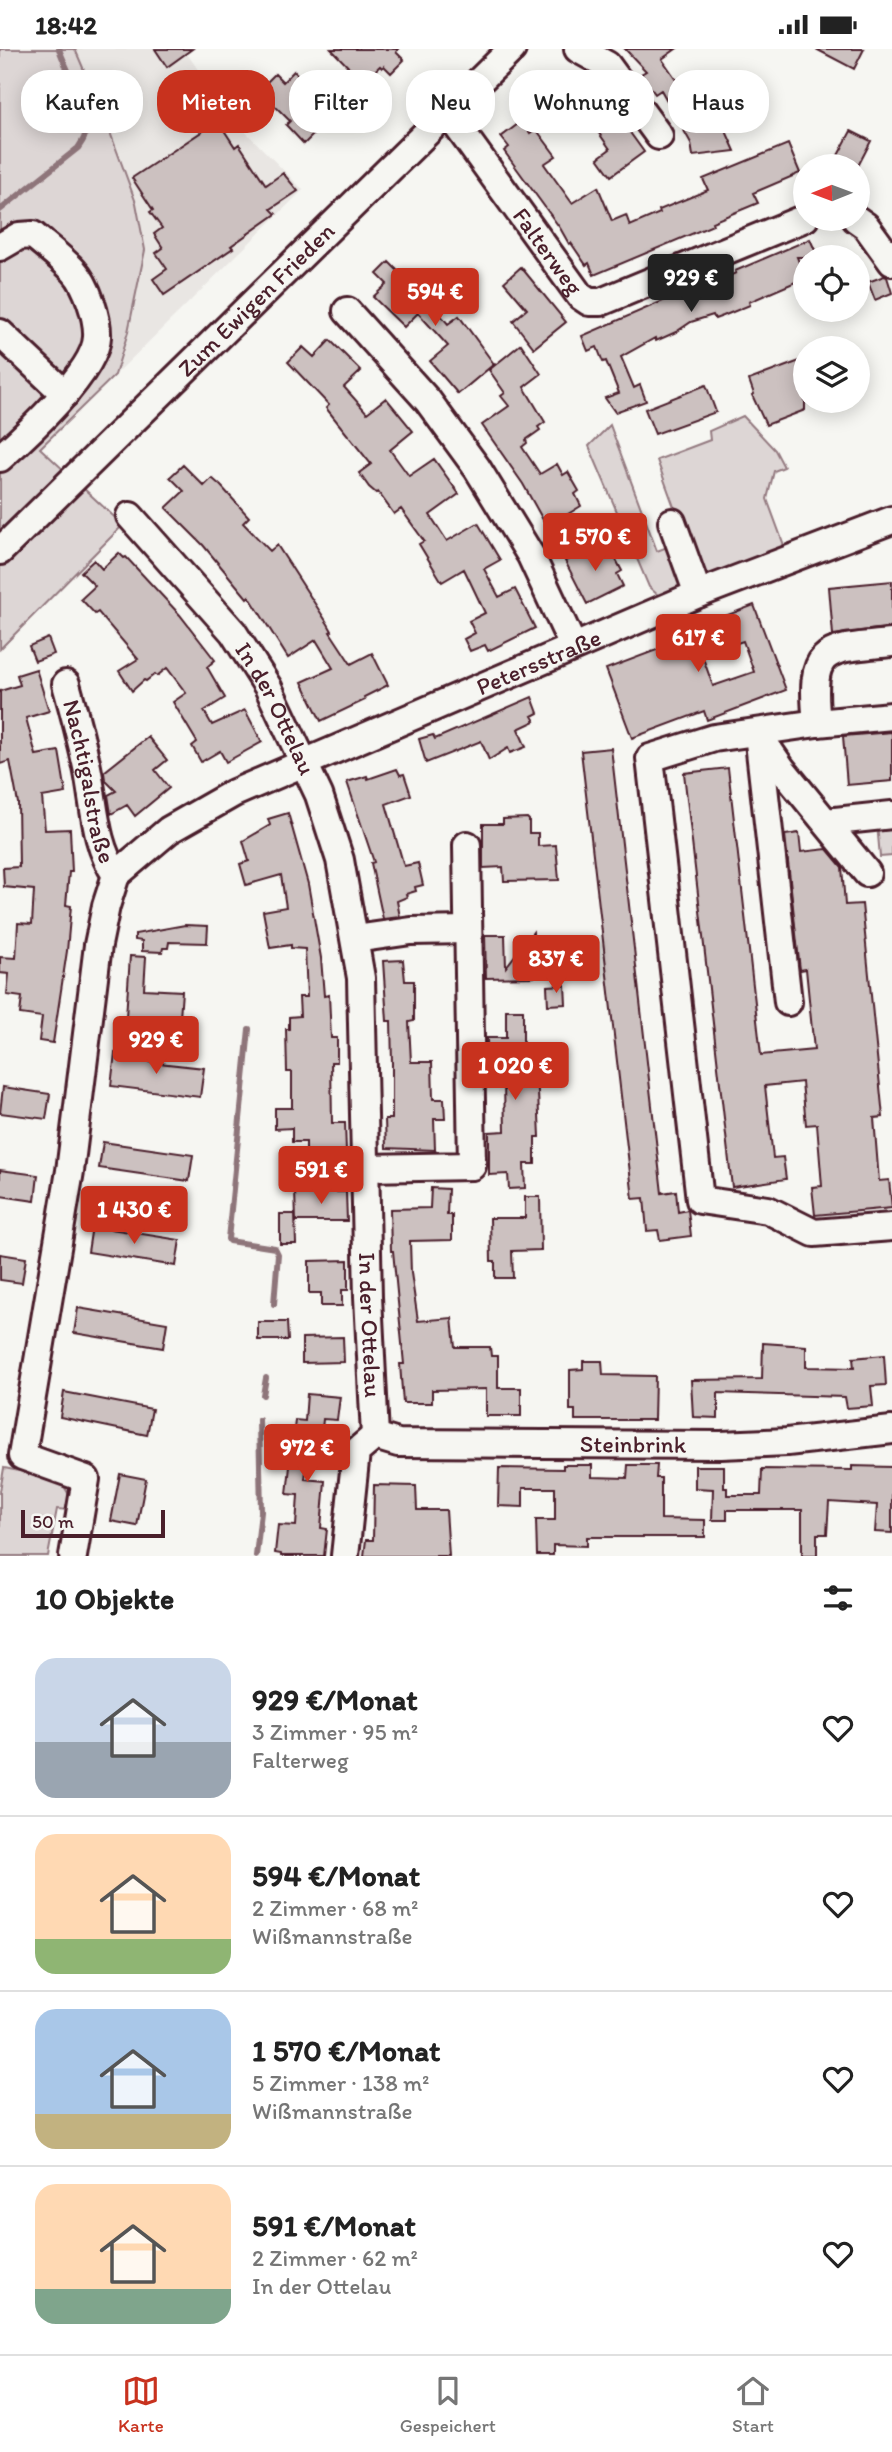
<!DOCTYPE html>
<html lang="de">
<head>
<meta charset="utf-8">
<style>
  body { margin:0; font-family:Itim,sans-serif; background:#f2f2f2; color:#222; height:100vh; display:flex; flex-direction:column; font-size:26px; white-space:nowrap }
  * { box-sizing:border-box; margin:0 }
  p { font-size:23px; color:#767676 }
  .icon { flex:none; width:38px; height:38px; fill:none; stroke:currentColor; stroke-width:2; stroke-linecap:round; stroke-linejoin:round }
  .map { position:relative; height:1507px; overflow:hidden }
  .sheet { display:flex; flex-direction:column; background:#fff; flex:1 }
  .sheet>* { flex:none }
  .banner { position:absolute; left:21px; top:21px; width:850px; height:63px; display:flex; gap:14px }
  .needle { width:46px; rotate:269deg }
  .fabs { position:absolute; left:793px; top:105px; display:grid; gap:14px }
  .fabs a { display:grid; place-items:center; width:77px; height:77px; border-radius:50%; background:#fff; box-shadow:0 4px 18px #0003; font-size:35px }
  .scale { position:absolute; left:21px; bottom:18px; width:144px; box-sizing:border-box; padding-left:7px; border:4px solid #4a1f2b; border-top:0; font-size:19px; line-height:24px; white-space:nowrap; color:#4a1f2b; -webkit-text-stroke:5px #f6f6f2; paint-order:stroke }
  .price { position:absolute; translate:-50% -60px; padding:0 16px; border-radius:7px; background:#c8321e; color:#fff; font-size:23px; line-height:46px; filter:drop-shadow(0 2px 4px #0008) }
  .price::after { content:''; position:absolute; left:50%; top:42px; width:21px; height:16px; margin-left:-10px; background:inherit; clip-path:polygon(0 0,100% 0,50% 100%) }
  .price.current { background:#222; color:#fff }
  ul { padding:0; list-style:none }
  li { display:flex; align-items:center; gap:21px; height:175px; padding:0 35px }
  li+li { border-top:2px solid #e0e0e0 }
  li span { display:grid; place-items:center; flex:none; width:196px; height:140px; border-radius:21px; color:#555 }
  li>.icon { margin-inline-start:auto }
  span .icon { width:84px; height:84px; fill:#fffc; stroke-width:1 }
  li b { font-size:30px }
  h2 { display:flex; justify-content:space-between; align-items:center; height:84px; padding:0 35px; font-size:30px }
  .chip { padding:0 24px; border-radius:28px; background:#fff; box-shadow:0 4px 18px #0003; font-size:24px; line-height:63px }
  .chip.current { background:#c8321e; color:#fff }
  .status { display:flex; justify-content:space-between; align-items:center; height:49px; padding:0 35px; background:#fff; direction:ltr }
  .status svg { height:19px; fill:currentColor }
  .tabs { display:flex; justify-content:space-around; align-items:center; height:98px; border-top:2px solid #e0e0e0; background:#fff; font-size:19px; color:#767676 }
  .tabs a { display:grid; justify-items:center; gap:4px }
  .tabs .current { color:#c8321e }
  .map>svg:first-child { display:block }
  .built { fill:#e9e6e3 }
  .green { fill:#ddd6d5; stroke:#947a80; stroke-width:2 }
  .lines { fill:none; stroke-linecap:round; stroke-linejoin:round }
  .stream { stroke:#8e747a; stroke-width:6 }
  .building { fill:#ccc1c0; stroke:#4a1f2b; stroke-width:2; fill-rule:evenodd }
  .minor-casing { stroke:#4a1f2b; stroke-width:32 }
  .minor { stroke:#f6f6f2; stroke-width:26 }
  .labels { text-anchor:middle; stroke-width:7; stroke-linejoin:round; paint-order:stroke }
  .street-label { font-size:24px; fill:#4a1f2b; stroke:#f6f6f2 }
</style>
</head>
<body>
<div class="status"><b>18:42</b><svg viewBox="0 0 49 12"><path d="M0 12V9h3v3zM5 12V6h3v6zM10 12V3h3v9zM15 12V0h3v12zM26 1h20v11H26zM47 4h2v5h-2z"/></svg></div>
<div class="map">
<svg width="892" height="1507" viewBox="0 0 892 1507">
  <rect width="100%" height="100%" fill="#f6f6f2"/>
  <filter id="ink" filterUnits="userSpaceOnUse"><feTurbulence type="fractalNoise" baseFrequency=".0143" numOctaves="2"/><feDisplacementMap in="SourceGraphic" scale="14" xChannelSelector="R" yChannelSelector="G"/><feConvolveMatrix kernelMatrix="1 2 1 2 8 2 1 2 1" color-interpolation-filters="sRGB"/></filter>
  <g filter="url(#ink)">
    <path class="built" d="M75,0H184L227,64L303,141L115,326L128,283L145,201L107,75Z"/>
    <path class="green" d="M0,0H75L107,75L136,154L145,201L128,283L115,326L40,399L123,476L0,600Z
      M743,367L775,401L784,418L774,422L767,450L785,499L661,549L649,538L589,397L610,376L657,502L686,491L657,411L710,391L709,382Z
      M892,774V807L880,808L877,775Z
      M4,1419C19,1422 56,1427 65,1439C71,1446 69,1453 68,1461L57,1460L48,1507H0V1442Z"/>
    <g class="lines">
      <path class="stream" d="M0,161L78,99C82,93 86,88 86,79C86,56 67,22 59,0
        M249,980L228,1190L229,1192L275,1199L278,1205L274,1255
        M263,1346L266,1329
        M256,1507L261,1463L259,1371"/>
    </g>
    <path class="building" d="M155,0H192L167,18Z
      M331,0H398L396,3L404,11L391,24L384,17L382,19L380,17L363,33Z
      M625,0H676L662,10L687,46L699,39L726,82L735,102L693,107L691,94L661,41L655,45L641,25L646,22Z
      M816,0H864L854,20Z
      M294,22L320,49L316,53L331,68L304,95L286,76L290,72L259,41L275,25L283,33Z
      M587,24L644,103L611,127L598,109L610,100L589,70L585,73L573,57L570,59L555,37L566,27L572,35Z
      M218,72L235,98L239,95L266,136L283,124L298,142L271,160L276,165L231,197L233,199L164,246L153,230L167,220L156,204L163,199L154,185L162,179L150,163L153,161L132,129Z
      M522,72L530,84L536,80L556,107L544,115L572,154L598,138L612,172L626,166L630,177L660,164L659,161L708,141L703,130L788,95L800,124L753,144L758,154L712,173L713,176L594,226L589,214L586,216L571,194L569,195L560,179L504,102L509,98L501,88Z
      M851,82L871,92L858,117H846L835,112Z
      M810,190L818,208H797L805,229L749,253L750,256L723,267L715,270L713,266L691,273L676,283L656,292L655,289L621,308L634,339L640,336L646,352L615,363L605,349L619,344L606,312L603,313L597,298L588,302L582,287L702,235L703,238L736,224L735,222Z
      M389,213L406,230L414,222L430,238L423,245L448,275L459,267L494,315L458,345L430,312L448,297L418,264L404,278L373,248L387,235L377,225Z
      M521,218L566,273L534,299L513,272L527,260L504,233Z
      M884,227L887,228L892,244L875,251L868,233Z
      M330,291L361,322L344,338L367,364L386,349L413,382L390,401L409,427L434,410L459,445L430,466L447,492L478,474L500,511L484,520L499,548L515,540L535,579L488,602L485,596L470,602L464,590L475,584L469,572L485,564L464,520L442,533L419,495L424,492L401,460L394,465L378,443L376,444L369,438L359,424L371,415L326,359L329,356L288,313L303,298L314,308Z
      M521,295L541,325L524,338L545,373L538,378L540,381L526,391L527,394L522,398L540,425L557,415L563,426L568,423L579,442L575,445L581,457L547,478L523,435L482,376L509,357L501,347L505,344L489,321Z
      M805,310V361L766,376L752,346L754,345L749,331Z
      M706,336L716,363L655,385L645,360Z
      M183,416L204,437L212,429L221,437L249,468L243,474L270,502L277,496L328,575L332,582L330,583L351,615L372,604L388,636L364,648L365,651L321,672L302,633L333,619L316,591L288,609L249,547L247,549L203,496L166,459L184,442L170,428Z
      M601,493L607,505L612,503L622,522L617,525L623,537L587,555L565,512Z
      M119,504L124,509L126,508L180,566L215,611L207,618L225,649L204,662L212,676L245,661L262,693L226,713L220,702L201,713L192,697L197,693L173,653L186,644L167,619L157,627L155,625L146,632L144,631L132,642L119,622L138,610L98,563L95,565L81,550L95,537L81,523L94,511L102,520Z
      M892,532V578L833,586L829,538Z
      M754,556L786,641L707,671L704,662L632,689L606,620L678,593L675,586ZM743,592L754,623L713,637L702,606Z
      M48,589L54,605L35,612L29,597Z
      M36,620L49,662L26,669L36,706L59,702L66,744L42,748L45,781L70,780L71,802L72,823H69L66,856L71,857L67,902L53,994L39,992L42,968L20,965L22,948L7,946L9,925L0,924V908L16,909L18,874L32,875L34,841L4,838L3,819L19,818L18,754L10,712L0,715V642L20,636L17,626Z
      M532,648L538,664L532,667L535,672L518,680L526,698L510,704L508,699L489,711L481,692L426,714L419,690L433,686L435,690Z
      M892,683V732L847,736L843,687Z
      M148,688L167,711L155,721L169,739L135,767L127,756L111,765L108,746L116,742L105,731L104,723Z
      M611,699L662,1144L676,1142L678,1163L688,1161L691,1187L660,1191L658,1181L647,1182L644,1149L633,1150L581,702Z
      M728,719L761,1006L814,1001L806,920L800,921L785,786L799,784L801,803L827,800L842,818L845,856L862,855L883,1068L874,1069L879,1132L889,1131L892,1159L815,1166L812,1138L822,1137L817,1075L806,1076L802,1033L765,1037L773,1109L783,1108L786,1130L732,1138L684,724Z
      M397,720L400,726L404,725L411,746L386,755L404,817L418,814L423,836L415,838L416,842L406,845L407,848L397,852L400,868L383,870L371,814L374,813L347,733L367,727L368,730Z
      M288,764L308,835L321,909L324,947L329,946L331,989H337V1013H331L332,1074H345L346,1103L331,1104V1107H306V1093H292V1079L275,1080V1059H292V1023H287L286,980H289V968L300,967L299,948H307L305,900L291,899V896L270,899L263,862L286,858L281,826L246,836L240,815L249,812L243,792L270,776L268,770Z
      M527,769L529,771V784H538V797L556,796L559,831L504,832L503,818L483,819V775H503V770Z
      M185,876L208,877L207,894L169,893L168,899H163L162,903L142,902V892L135,891V885Z
      M533,883L534,928L486,929L485,886H505L506,918Z
      M130,907L146,908L144,940L182,942L180,969L126,968Z
      M403,911L405,932H414V972L409,973L411,1013H432L433,1050H444L445,1070H434L435,1101L386,1099L385,1070H392V1014L391,972H387L383,912Z
      M565,936L566,955L548,956L547,937Z
      M506,961H523V998H539V1021H537L540,1088H535V1115H524L525,1139L509,1140L508,1125L489,1126V1083L505,1082L504,1032H488L487,989H506Z
      M115,1004L150,1009V1013L204,1019L200,1048L111,1037Z
      M3,1038L50,1045L46,1070L0,1064Z
      M103,1093L193,1106L189,1132L99,1119Z
      M0,1121L38,1126L35,1152L0,1147Z
      M431,1139L448,1140L447,1166H452V1191L410,1192L411,1224L418,1272L452,1269L455,1298H490L491,1307H498V1339H521V1367H486V1340L432,1341V1354H403L400,1315H404L393,1202H391L390,1160L430,1159Z
      M331,1140V1143H346L347,1172H296L295,1141Z
      M525,1148H540L541,1201L512,1202L513,1229H495V1212H491L490,1169H525Z
      M280,1165H295L296,1195H280Z
      M92,1177L180,1191L176,1217L88,1203Z
      M0,1205L26,1209L22,1234L0,1231Z
      M348,1211V1241H342V1257H321V1244H309V1212Z
      M78,1259L167,1274L163,1299L74,1284Z
      M258,1273H287L288,1291H258Z
      M343,1288L344,1313L302,1314V1289Z
      M763,1294L806,1297V1318L854,1319L853,1309L884,1306L886,1336L871,1337L873,1357L847,1359L845,1348L718,1344V1369L693,1368L691,1331L762,1330Z
      M583,1312H602L603,1326L655,1327L654,1371H575V1361H570V1321L583,1320Z
      M64,1343L152,1360L147,1386L60,1368Z
      M307,1345L340,1348L337,1371L323,1370L321,1390L310,1388L305,1430L325,1432L321,1479L327,1480L324,1507H281V1505L275,1504L278,1476L296,1477L298,1446L287,1445L295,1371L305,1372Z
      M563,1416H592V1428L627,1429L628,1416H657L656,1429H661V1470L705,1471V1488H587V1497L553,1496V1506H537L536,1471H555V1439H523V1458L498,1457L499,1419L563,1420Z
      M695,1417H724V1439H727V1446H761L762,1420L852,1421V1417L892,1418V1484L875,1483L877,1456L829,1453L827,1485H817V1507H802V1461H727V1471H712L713,1440L695,1439Z
      M120,1425L146,1430L137,1477L111,1472Z
      M374,1436L416,1437L417,1461H446L449,1507H364L366,1491H373Z"/>
    <g class="lines">
      <defs>
        <g id="minor">
          <path d="M578,0L607,16L659,87"/>
          <path id="s1" d="M447,63L580,247L589,253H601L805,169"/>
          <path d="M856,170L866,177L892,213"/>
          <path d="M0,198L19,187L33,186C47,198 62,209 74,222C87,236 98,269 97,288C96,322 25,387 0,409"/>
          <path d="M347,262L428,352L477,419L531,507L573,597"/>
          <path d="M0,284L65,345"/>
          <path id="s2" d="M130,467L233,583L268,638L319,746L340,811L361,929L368,1248L375,1387"/>
          <path d="M672,473L698,545"/>
          <path id="s3" d="M0,502L512,0"/>
          <path id="s4" d="M66,635C74,663 81,690 87,718C95,756 94,794 116,826"/>
          <path d="M892,667L817,674L714,689L650,709L700,1151L768,1161L814,1184L892,1178"/>
          <path d="M817,674C809,598 823,600 892,594"/>
          <path d="M758,684L788,953"/>
          <path d="M760,688L782,720L867,824"/>
          <path d="M826,773L892,766"/>
          <path d="M355,890L411,882L468,881"/>
          <path d="M366,1119L472,1117L467,796"/>
          <path id="s5" d="M375,1387L398,1394L721,1396L787,1393L892,1381"/>
          <path id="s6" d="M73,1507L86,1430L22,1407L70,1122L98,896L106,857L116,826L169,781L234,744L698,545L892,471"/>
          <path d="M345,1507L356,1403L375,1387"/>
        </g>
      </defs>
      <use href="#minor" class="minor-casing"/>
      <use href="#minor" class="minor"/>
    </g>
  </g>
  <g class="labels">
    <g class="street-label">
      <text dy="8" stroke="none"><textPath href="#s1" startOffset="172">Falterweg</textPath></text>
      <text dy="8" stroke="none"><textPath href="#s3" startOffset="359">Zum Ewigen Frieden</textPath></text>
      <text dy="8" stroke="none"><textPath href="#s6" startOffset="1211">Petersstraße</textPath></text>
      <text dy="8" stroke="none"><textPath href="#s2" startOffset="243">In der Ottelau</textPath></text>
      <text dy="8" stroke="none"><textPath href="#s4" startOffset="100">Nachtigalstraße</textPath></text>
      <text dy="8" stroke="none"><textPath href="#s2" startOffset="875">In der Ottelau</textPath></text>
      <text dy="8" stroke="none"><textPath href="#s5" startOffset="259">Steinbrink</textPath></text>
    </g>
  </g>
</svg>
<div class="fabs">
<a><svg class="needle" viewBox="-14 -14 28 28"><path d="M0-13l5 13h-10z" fill="#e53935"/><path d="M0 13l5-13h-10z" fill="#767676"/></svg></a>
<a><svg class="icon" aria-label="locate" viewBox="0 0 24 24"><circle cx="12" cy="12" r="6"/><path d="M12 2v4M12 18v4M2 12h4M18 12h4"/></svg></a>
<a><svg class="icon" aria-label="layers" viewBox="0 0 24 24"><path d="M12 4l9 5-9 5-9-5zM3 14l9 5 9-5"/></svg></a>
</div>
<div class="scale">50 m</div>
<b class="price current" style="left:691px;top:265px">929 €</b>
<b class="price" style="left:435px;top:279px">594 €</b>
<b class="price" style="left:595px;top:524px">1 570 €</b>
<b class="price" style="left:698px;top:625px">617 €</b>
<b class="price" style="left:556px;top:946px">837 €</b>
<b class="price" style="left:156px;top:1027px">929 €</b>
<b class="price" style="left:515px;top:1053px">1 020 €</b>
<b class="price" style="left:321px;top:1157px">591 €</b>
<b class="price" style="left:134px;top:1197px">1 430 €</b>
<b class="price" style="left:307px;top:1435px">972 €</b>
<div class="banner">
<a class="chip">Kaufen</a>
<a class="chip current">Mieten</a>
<a class="chip">Filter</a>
<a class="chip">Neu</a>
<a class="chip">Wohnung</a>
<a class="chip">Haus</a>
</div>
</div>
<section class="sheet">
<h2>10 Objekte<svg class="icon" aria-label="filters" viewBox="0 0 24 24"><path d="M4 7h16M4 17h16"/><circle cx="9" cy="7" r="2"/><circle cx="15" cy="17" r="2"/></svg></h2>
<ul>
<li><span style="background:linear-gradient(#c9d6e8 60%,#9aa5b1 0)"><svg class="icon" aria-label="home" viewBox="0 0 24 24"><path d="M3 11l9-7 9 7M6 9v11h12V9"/></svg></span><div><b>929 €/Monat</b><p>3 Zimmer · 95 m²</p><p>Falterweg</p></div><svg class="icon" aria-label="heart" viewBox="0 0 24 24"><path d="M12 20l-8-8c-3-5 5-10 8-4 3-6 11-1 8 4z"/></svg></li>
<li><span style="background:linear-gradient(#ffd9b3 75%,#8fb573 0)"><svg class="icon" aria-label="home" viewBox="0 0 24 24"><path d="M3 11l9-7 9 7M6 9v11h12V9"/></svg></span><div><b>594 €/Monat</b><p>2 Zimmer · 68 m²</p><p>Wißmannstraße</p></div><svg class="icon" aria-label="heart" viewBox="0 0 24 24"><path d="M12 20l-8-8c-3-5 5-10 8-4 3-6 11-1 8 4z"/></svg></li>
<li><span style="background:linear-gradient(#a9c7e8 75%,#c2b280 0)"><svg class="icon" aria-label="home" viewBox="0 0 24 24"><path d="M3 11l9-7 9 7M6 9v11h12V9"/></svg></span><div><b>1 570 €/Monat</b><p>5 Zimmer · 138 m²</p><p>Wißmannstraße</p></div><svg class="icon" aria-label="heart" viewBox="0 0 24 24"><path d="M12 20l-8-8c-3-5 5-10 8-4 3-6 11-1 8 4z"/></svg></li>
<li><span style="background:linear-gradient(#ffd9b3 75%,#7fa58c 0)"><svg class="icon" aria-label="home" viewBox="0 0 24 24"><path d="M3 11l9-7 9 7M6 9v11h12V9"/></svg></span><div><b>591 €/Monat</b><p>2 Zimmer · 62 m²</p><p>In der Ottelau</p></div><svg class="icon" aria-label="heart" viewBox="0 0 24 24"><path d="M12 20l-8-8c-3-5 5-10 8-4 3-6 11-1 8 4z"/></svg></li>
</ul>
</section>
<nav class="tabs">
<a class="current"><svg class="icon" aria-label="map" viewBox="0 0 24 24"><path d="M3 6l6-2 6 2 6-2v14l-6 2-6-2-6 2zM9 4v14M15 6v14"/></svg>Karte</a>
<a><svg class="icon" aria-label="saved" viewBox="0 0 24 24"><path d="M7 4h10v16l-5-4-5 4z"/></svg>Gespeichert</a>
<a><svg class="icon" aria-label="home" viewBox="0 0 24 24"><path d="M3 11l9-7 9 7M6 9v11h12V9"/></svg>Start</a>
</nav>
</body>
</html>
